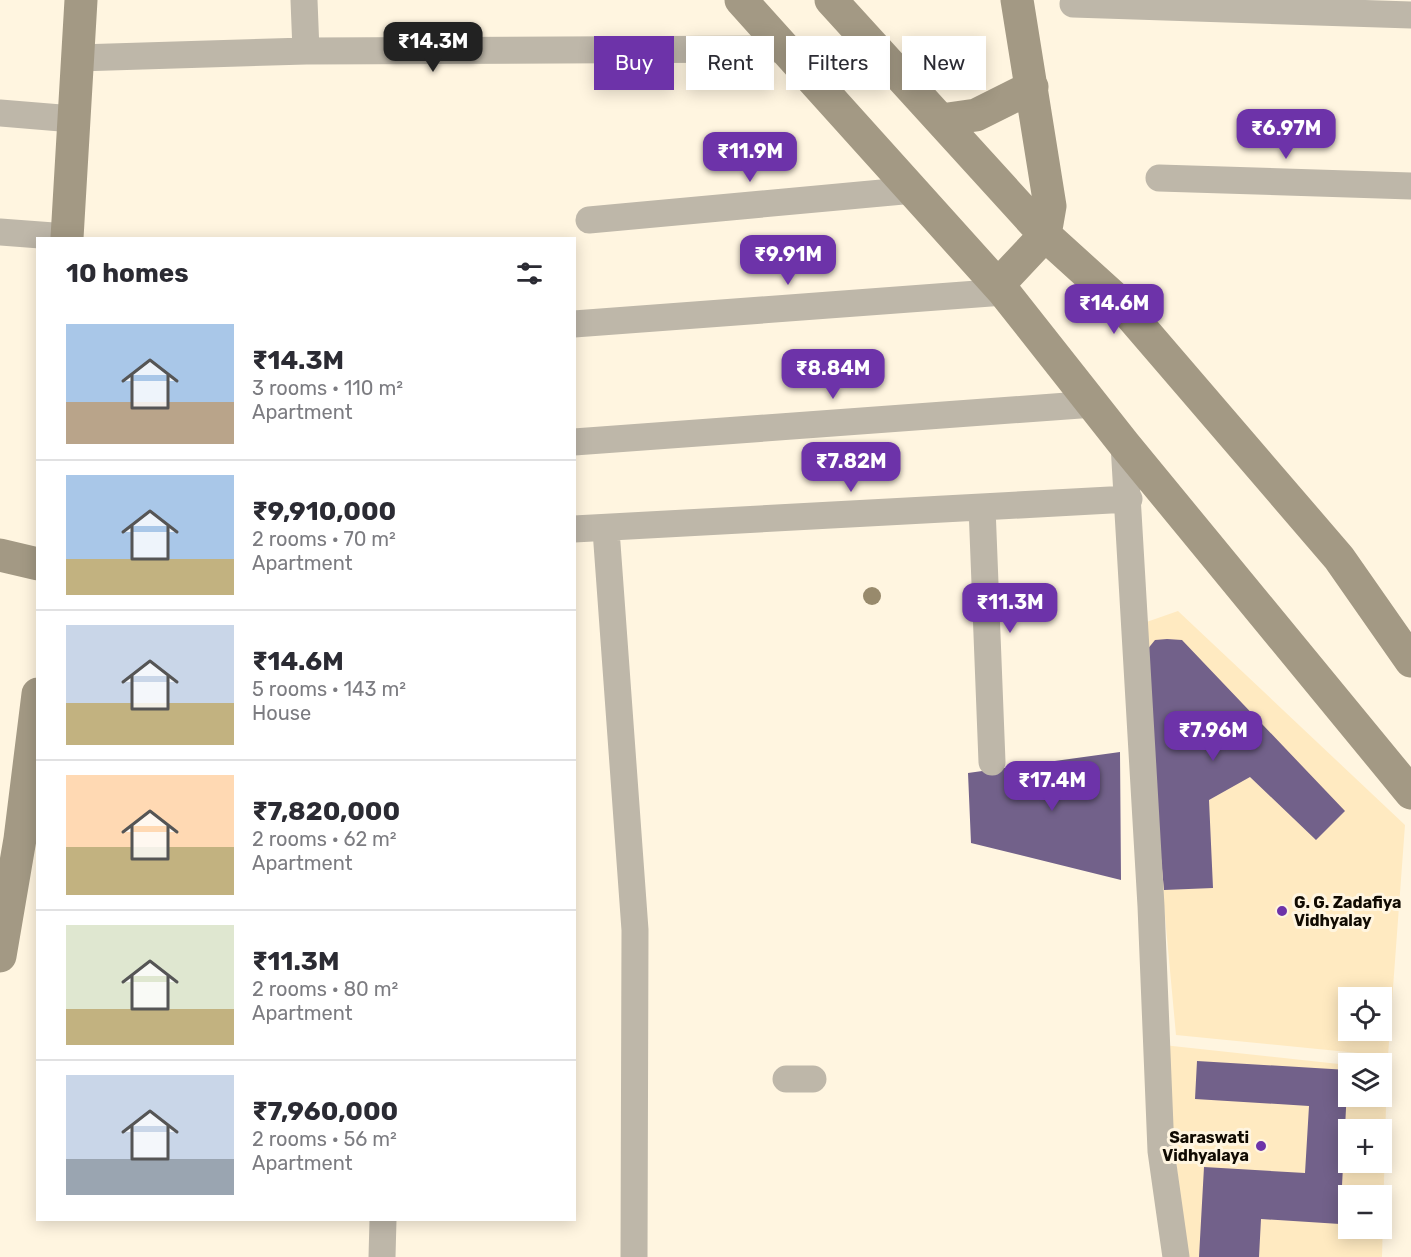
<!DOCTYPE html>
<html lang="en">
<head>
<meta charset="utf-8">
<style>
  body { margin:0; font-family:Rubik,sans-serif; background:#f2f2f3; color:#2b2b33; height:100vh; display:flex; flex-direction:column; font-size:22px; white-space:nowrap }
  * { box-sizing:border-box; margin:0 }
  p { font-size:20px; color:#7c7c81 }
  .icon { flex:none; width:33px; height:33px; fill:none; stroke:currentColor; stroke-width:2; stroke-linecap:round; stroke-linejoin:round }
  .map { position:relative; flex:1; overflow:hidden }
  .side { position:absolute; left:36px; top:237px; width:540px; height:984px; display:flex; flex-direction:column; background:#fff; border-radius:0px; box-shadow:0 3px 15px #0003 }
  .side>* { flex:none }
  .top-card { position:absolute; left:594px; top:36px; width:570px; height:54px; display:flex; gap:12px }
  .fabs { position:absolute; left:1338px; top:987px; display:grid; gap:12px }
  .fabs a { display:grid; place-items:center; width:54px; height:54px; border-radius:0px; background:#fff; box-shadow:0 3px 15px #0003; font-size:30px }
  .price { position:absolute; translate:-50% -51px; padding:0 14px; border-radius:12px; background:#6d33a9; color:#fff; font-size:20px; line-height:39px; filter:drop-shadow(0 2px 3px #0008) }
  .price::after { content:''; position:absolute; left:50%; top:36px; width:18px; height:14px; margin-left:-9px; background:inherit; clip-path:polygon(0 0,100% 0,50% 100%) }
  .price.current { background:#222; color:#fff }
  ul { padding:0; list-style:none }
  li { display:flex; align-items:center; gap:18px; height:150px; padding:0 30px }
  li+li { border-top:2px solid #e1e1e2 }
  li span { display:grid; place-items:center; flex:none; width:168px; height:120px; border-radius:0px; color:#555 }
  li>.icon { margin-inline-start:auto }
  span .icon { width:72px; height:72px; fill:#fffc; stroke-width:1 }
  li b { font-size:26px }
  h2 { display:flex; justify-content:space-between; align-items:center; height:72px; padding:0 30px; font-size:26px }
  .chip { padding:0 21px; border-radius:0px; background:#fff; box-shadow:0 3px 15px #0003; font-size:21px; line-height:54px }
  .chip.current { background:#6d33a9; color:#fff }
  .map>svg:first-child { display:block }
  .built { fill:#ffeac1; fill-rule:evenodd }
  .building { fill:#72618a }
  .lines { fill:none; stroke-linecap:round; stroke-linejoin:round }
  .street { stroke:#beb7a9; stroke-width:27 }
  .secondary { stroke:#a39984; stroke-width:33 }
  .tree { fill:#988a6c }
  .poi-dot { fill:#6d33a9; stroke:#fff5e0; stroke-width:2 }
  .labels { text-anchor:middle; stroke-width:6; stroke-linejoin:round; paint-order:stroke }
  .poi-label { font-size:16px; font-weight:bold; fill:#110b02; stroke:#fff5e0; text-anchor:start }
</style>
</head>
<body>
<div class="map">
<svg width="1411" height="1257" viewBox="0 0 1411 1257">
  <rect width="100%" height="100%" fill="#fff5e0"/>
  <path class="built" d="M1178,611L1405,825L1388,1056L1176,1035L1138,625ZM1348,998H1382V1030H1348Z
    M1163,1045L1348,1065V1096H1382V1068L1387,1069L1382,1257H1187ZM1348,1130H1382V1162H1348ZM1348,1196H1382V1228H1348Z"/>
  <path class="building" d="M1167,639L1182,640L1345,811L1316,840L1250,777L1209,800L1213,888L1164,890L1142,656L1155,640Z
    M1120,752L1121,880L971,843L968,773Z
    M1197,1061L1348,1070L1340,1224L1261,1219L1259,1257H1199L1204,1167L1305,1173L1309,1106L1195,1099Z"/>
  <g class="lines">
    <path class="street" d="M304,0L306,51
      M1073,4L1411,15
      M78,58L306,51L788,49
      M0,113L73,119
      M1159,178L1411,186
      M589,220L914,190
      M0,232L67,237
      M574,324L1004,292
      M574,442L1094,404
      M1124,444L1151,906L1161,1151L1176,1257
      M982,507L992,762
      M574,529L1129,499
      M606,530L635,930L634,1257
      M786,1079H813
      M382,1257L383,1220"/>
    <path class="secondary" d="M741,0L1004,292L1124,444L1411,793
      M831,0L1045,235L1119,302L1339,558L1411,661
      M941,120L976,115L1032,87
      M67,238L81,0
      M998,285L1045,235L1050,206L1017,0
      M0,555L38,564
      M0,956L20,839L38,694"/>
  </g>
  <circle class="tree" cx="872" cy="596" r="9"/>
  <g class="poi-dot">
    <circle cx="1282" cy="911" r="6"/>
    <circle cx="1261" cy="1146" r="6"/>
  </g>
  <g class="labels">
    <g class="poi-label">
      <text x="1294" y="908">G. G. Zadafiya<tspan x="1294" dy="18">Vidhyalay</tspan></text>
      <text x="1249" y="1143" text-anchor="end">Saraswati<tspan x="1249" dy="18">Vidhyalaya</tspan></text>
    </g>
  </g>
</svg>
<div class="fabs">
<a><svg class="icon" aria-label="locate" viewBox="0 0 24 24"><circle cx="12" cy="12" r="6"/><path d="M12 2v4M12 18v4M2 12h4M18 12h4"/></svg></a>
<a><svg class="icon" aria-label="layers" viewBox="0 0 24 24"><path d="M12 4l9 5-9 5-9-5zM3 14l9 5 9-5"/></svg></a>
<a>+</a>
<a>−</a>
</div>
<b class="price current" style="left:433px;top:73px">₹14.3M</b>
<b class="price" style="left:1286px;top:160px">₹6.97M</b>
<b class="price" style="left:750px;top:183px">₹11.9M</b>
<b class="price" style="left:788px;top:286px">₹9.91M</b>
<b class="price" style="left:1114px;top:335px">₹14.6M</b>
<b class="price" style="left:833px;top:400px">₹8.84M</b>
<b class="price" style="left:851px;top:493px">₹7.82M</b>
<b class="price" style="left:1010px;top:634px">₹11.3M</b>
<b class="price" style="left:1213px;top:762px">₹7.96M</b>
<b class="price" style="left:1052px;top:812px">₹17.4M</b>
<div class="top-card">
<a class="chip current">Buy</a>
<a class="chip">Rent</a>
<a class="chip">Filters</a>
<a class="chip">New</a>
</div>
<section class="side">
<h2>10 homes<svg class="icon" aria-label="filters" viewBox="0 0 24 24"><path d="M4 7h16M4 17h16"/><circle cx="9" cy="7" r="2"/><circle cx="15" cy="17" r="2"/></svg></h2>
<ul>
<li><span style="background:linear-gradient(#a9c7e8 65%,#b9a48a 0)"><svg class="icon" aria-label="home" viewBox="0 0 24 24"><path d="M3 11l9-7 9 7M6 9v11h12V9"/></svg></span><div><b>₹14.3M</b><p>3 rooms · 110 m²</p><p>Apartment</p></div></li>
<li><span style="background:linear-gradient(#a9c7e8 70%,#c2b280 0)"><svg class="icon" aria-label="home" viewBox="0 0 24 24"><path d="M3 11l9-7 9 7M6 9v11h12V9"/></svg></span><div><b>₹9,910,000</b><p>2 rooms · 70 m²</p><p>Apartment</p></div></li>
<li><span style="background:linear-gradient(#c9d6e8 65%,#c2b280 0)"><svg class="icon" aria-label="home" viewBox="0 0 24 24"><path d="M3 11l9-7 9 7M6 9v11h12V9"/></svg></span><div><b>₹14.6M</b><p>5 rooms · 143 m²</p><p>House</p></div></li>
<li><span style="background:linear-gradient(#ffd9b3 60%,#c2b280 0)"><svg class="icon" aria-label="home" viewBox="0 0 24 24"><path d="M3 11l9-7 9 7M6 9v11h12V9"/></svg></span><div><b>₹7,820,000</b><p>2 rooms · 62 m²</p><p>Apartment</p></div></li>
<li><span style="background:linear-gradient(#dfe7d0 70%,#c2b280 0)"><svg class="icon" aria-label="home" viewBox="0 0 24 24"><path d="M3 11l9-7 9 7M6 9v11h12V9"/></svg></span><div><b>₹11.3M</b><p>2 rooms · 80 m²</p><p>Apartment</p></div></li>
<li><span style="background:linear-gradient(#c9d6e8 70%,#9aa5b1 0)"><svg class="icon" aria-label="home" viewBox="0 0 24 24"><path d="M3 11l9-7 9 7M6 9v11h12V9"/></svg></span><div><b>₹7,960,000</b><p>2 rooms · 56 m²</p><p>Apartment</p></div></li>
</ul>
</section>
</div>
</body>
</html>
